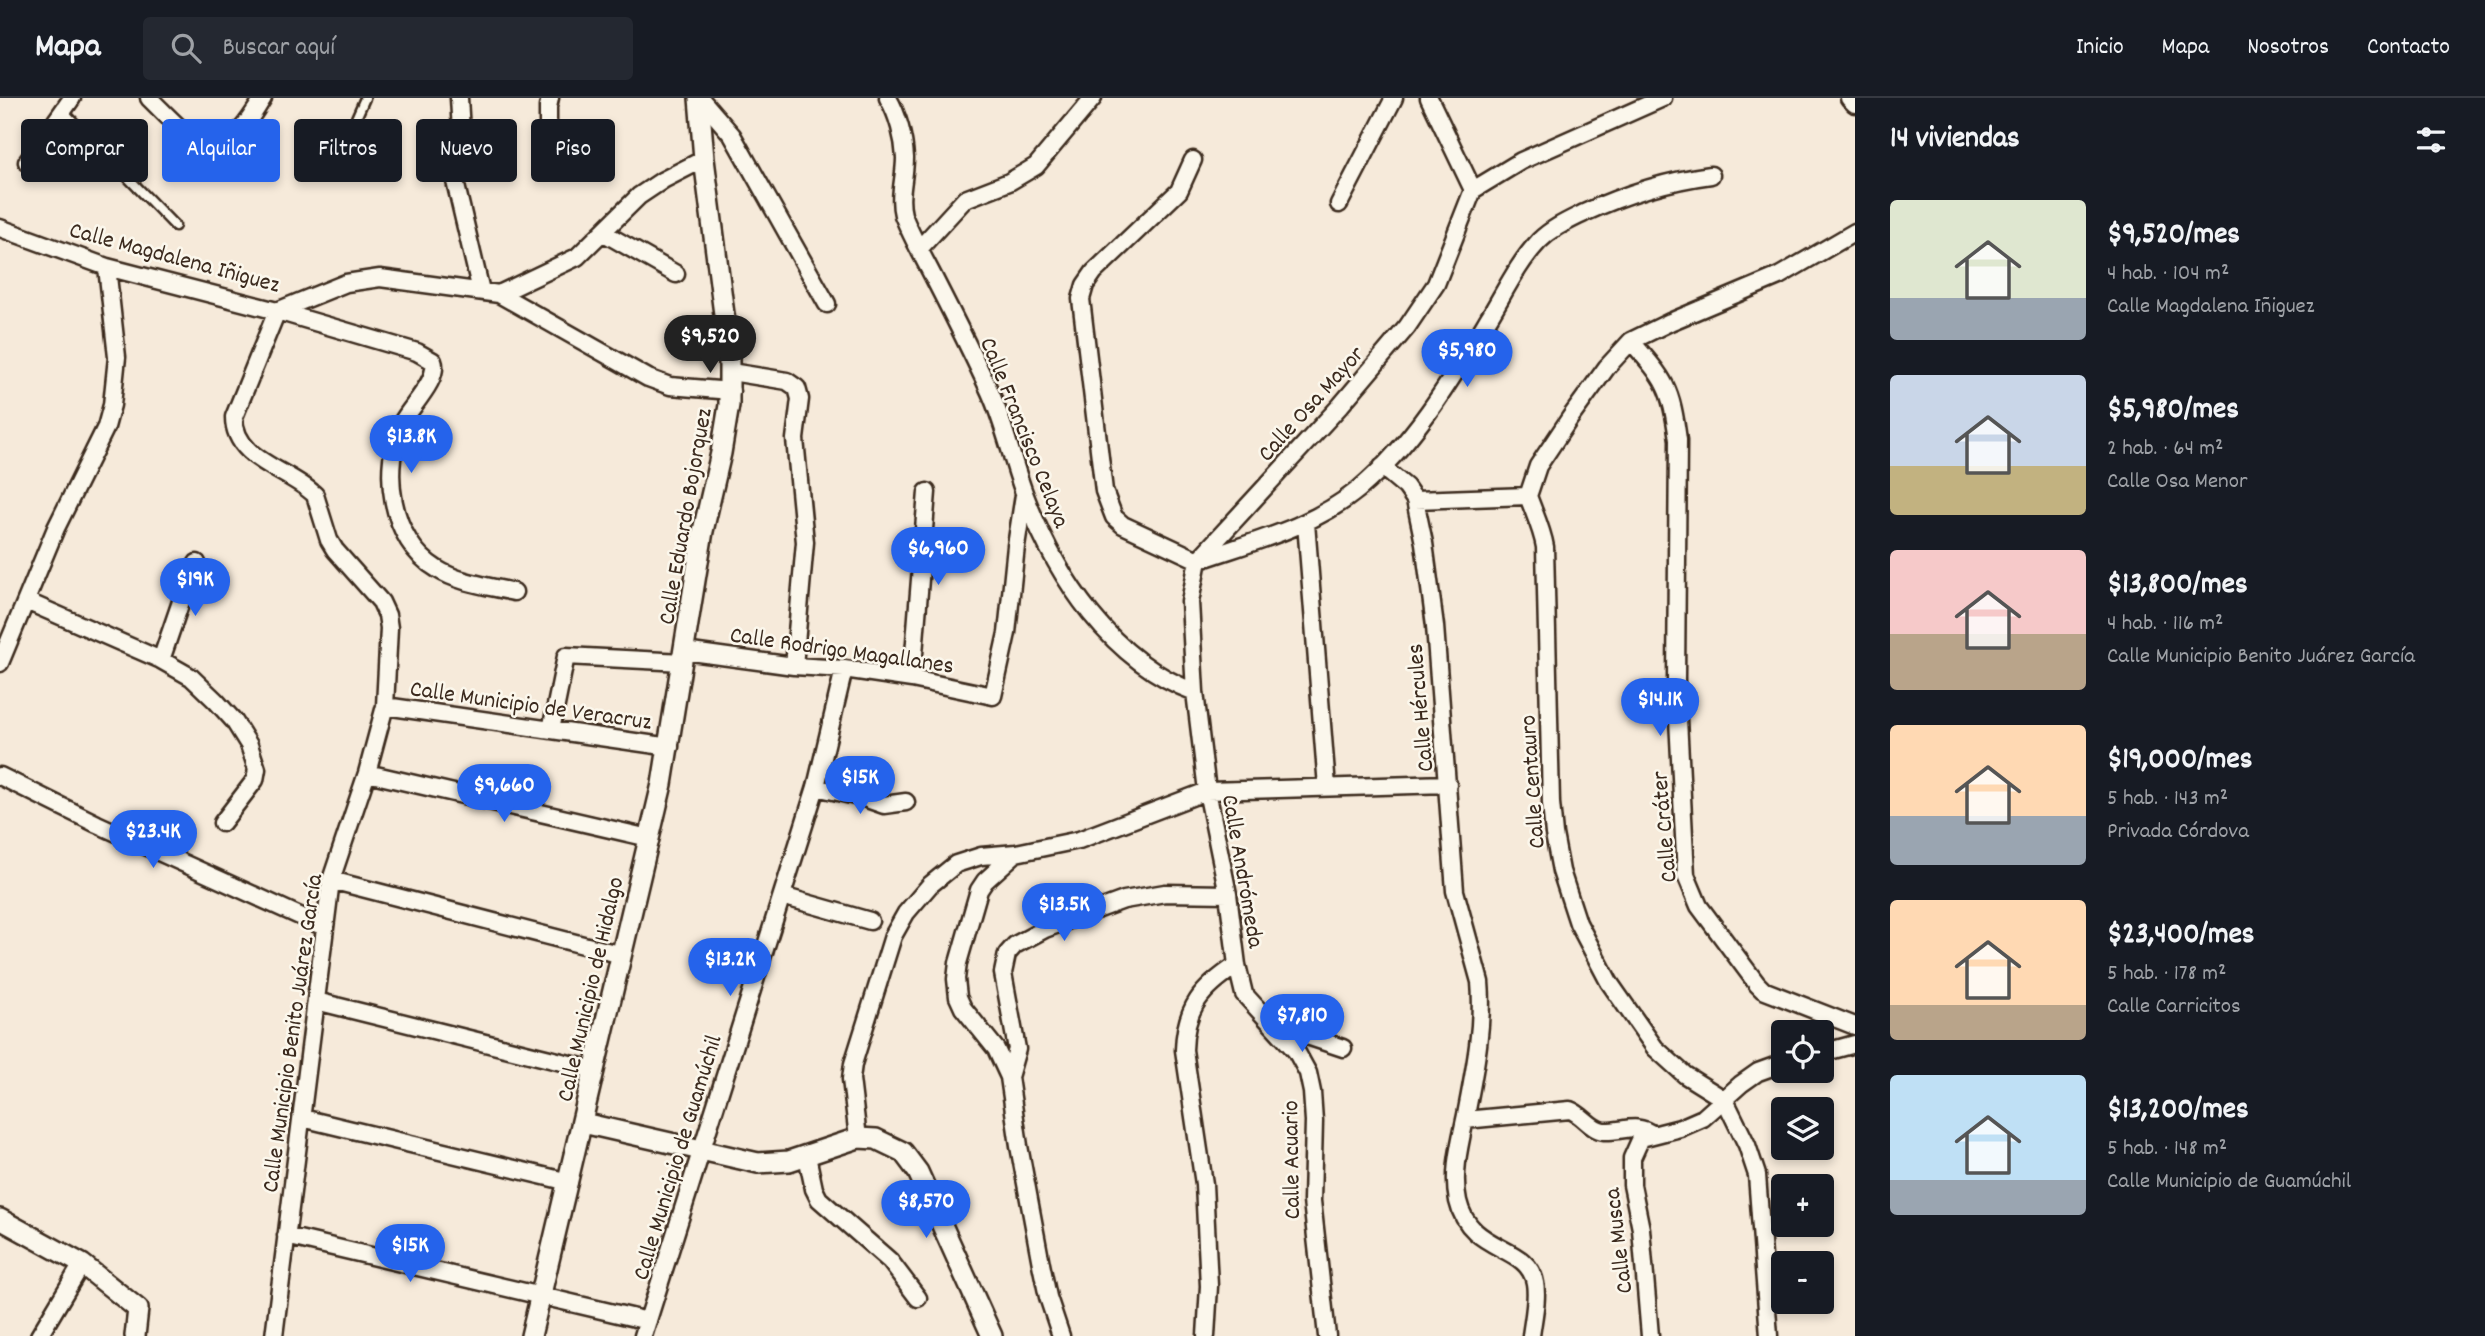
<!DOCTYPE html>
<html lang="es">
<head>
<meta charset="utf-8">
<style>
  body { margin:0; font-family:Dekko,sans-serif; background:#242831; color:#f1f3f6; height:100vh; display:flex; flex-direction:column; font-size:26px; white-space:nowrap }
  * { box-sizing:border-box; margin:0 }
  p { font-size:23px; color:#9ea1a6 }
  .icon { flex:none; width:38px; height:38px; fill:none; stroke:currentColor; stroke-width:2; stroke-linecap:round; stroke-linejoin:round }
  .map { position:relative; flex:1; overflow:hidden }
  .panel { display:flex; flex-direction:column; background:#171b24; width:630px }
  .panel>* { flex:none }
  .top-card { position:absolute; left:21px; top:21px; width:665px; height:63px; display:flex; gap:14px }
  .tools { position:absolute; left:1771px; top:922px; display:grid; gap:14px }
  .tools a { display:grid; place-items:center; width:63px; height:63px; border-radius:7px; background:#171b24; box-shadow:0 4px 10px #0003; font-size:35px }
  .price { position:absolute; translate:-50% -60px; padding:0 16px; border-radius:24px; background:#2563eb; color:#fff; font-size:23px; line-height:46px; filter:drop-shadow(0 2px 4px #0008) }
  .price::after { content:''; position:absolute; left:50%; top:42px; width:21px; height:16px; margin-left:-10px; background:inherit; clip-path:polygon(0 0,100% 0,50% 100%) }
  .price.active { background:#222; color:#fff }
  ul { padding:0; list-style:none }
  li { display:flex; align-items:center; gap:21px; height:175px; padding:0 35px }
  li span { display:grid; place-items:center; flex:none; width:196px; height:140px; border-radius:7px; color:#555 }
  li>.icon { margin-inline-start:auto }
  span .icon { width:84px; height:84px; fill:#fffc; stroke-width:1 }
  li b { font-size:30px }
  h2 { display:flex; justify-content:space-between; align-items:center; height:84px; padding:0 35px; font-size:30px }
  .pill { padding:0 24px; border-radius:7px; background:#171b24; box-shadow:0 4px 10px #0003; font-size:24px; line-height:63px }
  .pill.active { background:#2563eb; color:#fff }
  header { display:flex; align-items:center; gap:42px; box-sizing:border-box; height:98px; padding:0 35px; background:#171b24; border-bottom:2px solid #363941 }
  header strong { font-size:33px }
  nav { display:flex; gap:38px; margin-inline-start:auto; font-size:24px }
  .search { width:490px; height:63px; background:#242831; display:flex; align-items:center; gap:18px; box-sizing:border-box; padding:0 24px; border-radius:7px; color:#9ea1a6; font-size:26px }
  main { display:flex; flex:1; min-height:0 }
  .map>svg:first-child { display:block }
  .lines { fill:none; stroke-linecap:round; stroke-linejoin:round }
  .service-casing { stroke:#3b2a1e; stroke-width:13 }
  .minor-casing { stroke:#3b2a1e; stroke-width:21 }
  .tertiary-casing { stroke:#3b2a1e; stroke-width:24 }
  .service { stroke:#fbf7ec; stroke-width:8 }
  .minor { stroke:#fbf7ec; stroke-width:16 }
  .tertiary { stroke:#fbf7ec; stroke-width:19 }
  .labels { text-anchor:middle; stroke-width:5; stroke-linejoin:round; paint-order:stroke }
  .street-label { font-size:24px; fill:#3b2a1e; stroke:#fbf7ec }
</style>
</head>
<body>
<header>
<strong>Mapa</strong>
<div class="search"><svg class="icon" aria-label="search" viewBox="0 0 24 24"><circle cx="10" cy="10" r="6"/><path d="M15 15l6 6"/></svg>Buscar aquí</div>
<nav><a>Inicio</a><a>Mapa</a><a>Nosotros</a><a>Contacto</a></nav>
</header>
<main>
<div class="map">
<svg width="1855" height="1238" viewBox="0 0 1855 1238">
  <rect width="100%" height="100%" fill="#f6eada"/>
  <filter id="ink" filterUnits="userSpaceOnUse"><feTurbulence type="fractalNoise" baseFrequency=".0143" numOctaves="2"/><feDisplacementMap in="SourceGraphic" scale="14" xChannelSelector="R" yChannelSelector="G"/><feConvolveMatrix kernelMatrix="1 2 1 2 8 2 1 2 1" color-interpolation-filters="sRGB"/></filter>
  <g filter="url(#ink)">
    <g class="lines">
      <defs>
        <path id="service" d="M63,13L175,128
          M326,75L353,27L365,0"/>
        <path id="minor" d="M149,0C200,50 217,78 263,0
          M459,0L461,33L454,79L481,193
          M700,0L732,37L827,206
          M888,0C898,17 904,40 905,60C905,80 898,98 903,117C912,140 925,162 936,184C955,221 973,257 990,294C1006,330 1012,364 1026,400C1057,480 1111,563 1195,594
          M1429,0L1473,92
          M1849,0L1855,6
          M548,45V9L550,0
          M1193,62L1179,93L1094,174L1085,187L1081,201L1104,393L1114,419L1123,427L1198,462
          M27,64L72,0
          M1339,106L1394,0
          M0,130L107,169L277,213L346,185L380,180L499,196L648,280L670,288L731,293
          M604,135L676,176
          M919,151L965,101L1009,84L1036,68L1093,0
          M499,196L577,159L639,98L663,82L704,61
          M1631,243C1666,283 1671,289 1678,342L1676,582L1686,777L1699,808L1757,886L1763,892L1855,928
          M731,274L787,283L797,290L800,301L795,341L805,444L794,568
          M1382,369L1406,389L1415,402L1424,445L1435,528L1455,793L1480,884C1484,928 1474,975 1466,1017C1460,1045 1452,1075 1458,1103C1470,1156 1528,1145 1535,1185C1538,1201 1533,1221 1531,1238
          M1528,398C1534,415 1542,431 1545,449L1551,705L1554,736L1561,773L1578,825L1609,884L1655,950L1685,977L1725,1002L1747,1047L1757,1077L1769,1238
          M1415,402L1528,398L1538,368L1570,320L1607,269L1631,243L1670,224L1779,178L1855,134
          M1306,425L1327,689
          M1200,462C1255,443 1313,429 1359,391C1415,344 1453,279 1490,218C1505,193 1519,164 1539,143C1552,130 1568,123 1584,115C1625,96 1665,83 1711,77
          M26,503L161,562L191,579L216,603L234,623L249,647L257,671L255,682L222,725
          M684,553L794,568L844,571L912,581L993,598L1007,535L1016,448L1024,397
          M161,562L187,486L197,465
          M0,565L56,430L106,329L112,307L117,259L107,169
          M912,581L927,394
          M385,608L670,649
          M551,632L566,558L683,564
          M367,675L649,740
          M0,678L97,726L324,829
          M816,689L864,700L884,707L906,704
          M1016,755L985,783L979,792L958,865L956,881L958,899L963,910L996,951L1009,979L1019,1048L1041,1166L1048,1199L1061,1238
          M331,782L622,857
          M782,798L870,823
          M1237,867L1244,896L1296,953L1308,975L1312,994L1314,1023L1312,1103L1327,1238
          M316,903L594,972
          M1274,927L1343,950
          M1822,955L1855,946
          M1009,979L1017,951L1003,875L1007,856L1015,847L1045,831L1124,802L1165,795L1228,796
          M302,1020L569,1084
          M1465,1022L1570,1012C1582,1016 1591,1032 1604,1033C1622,1034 1637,1024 1653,1037
          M858,1040L851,981L853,966L893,838L906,815L930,787L956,766L981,758L1016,755L1079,742L1207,693L1448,686
          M807,1058L814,1091L819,1101L890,1163L918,1200
          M286,1138L648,1223
          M39,1238L82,1166
          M274,1238L331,782L367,675L385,608L389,530L387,517L381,504L335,452L329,442L315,397C289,371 234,363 234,319L277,213L417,254L433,263C440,280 412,307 403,323C380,369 390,443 437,471C459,485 489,488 514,494
          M643,1238L816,689L844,571
          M1206,1238L1209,1188L1204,1086L1184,952C1185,909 1202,890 1237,867L1228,796L1207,693L1195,594L1190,504L1198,462L1340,308L1407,229L1436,186L1473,92L1521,63L1663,0
          M1650,1238L1641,1131L1632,1087V1060L1641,1040L1680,1030L1703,1020L1741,986L1758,974L1783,965"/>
        <path id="tertiary" d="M583,1025L758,1065L789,1063L858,1040L876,1041L903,1054L918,1074L992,1238
          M0,1121L82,1166L138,1211L135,1238
          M531,1238L662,686L703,433L721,355L729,307V255L704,61L699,0"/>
      </defs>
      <use href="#service" class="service-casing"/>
      <use href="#minor" class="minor-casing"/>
      <use href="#tertiary" class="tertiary-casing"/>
      <use href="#service" class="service"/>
      <use href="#minor" class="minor"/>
      <use href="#tertiary" class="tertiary"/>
    </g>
  </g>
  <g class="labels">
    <g class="street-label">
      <text transform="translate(175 158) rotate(15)" y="8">Calle Magdalena Iñiguez</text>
      <text transform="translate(1310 305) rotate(-48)" y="8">Calle Osa Mayor</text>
      <text transform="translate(1026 334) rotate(68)" y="8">Calle Francisco Celaya</text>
      <text transform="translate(684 418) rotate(-80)" y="8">Calle Eduardo Bojorquez</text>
      <text transform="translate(842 551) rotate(8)" y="8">Calle Rodrigo Magallanes</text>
      <text transform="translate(531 606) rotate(8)" y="8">Calle Municipio de Veracruz</text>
      <text transform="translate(1419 610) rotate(-95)" y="8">Calle Hércules</text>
      <text transform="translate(1531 684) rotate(-94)" y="8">Calle Centauro</text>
      <text transform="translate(1663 729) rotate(-95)" y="8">Calle Cráter</text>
      <text transform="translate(1244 773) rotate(80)" y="8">Calle Andrómeda</text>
      <text transform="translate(589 891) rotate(-77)" y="8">Calle Municipio de Hidalgo</text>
      <text transform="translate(291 935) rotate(-82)" y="8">Calle Municipio Benito Juárez García</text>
      <text transform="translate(676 1059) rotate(-73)" y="8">Calle Municipio de Guamúchil</text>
      <text transform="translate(1290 1062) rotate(-91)" y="8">Calle Acuario</text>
      <text transform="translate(1617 1143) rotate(-97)" y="8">Calle Musca</text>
    </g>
  </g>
</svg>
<div class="tools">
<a><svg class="icon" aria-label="locate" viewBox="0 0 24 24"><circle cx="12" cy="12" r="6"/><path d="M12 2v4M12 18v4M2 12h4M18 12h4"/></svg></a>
<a><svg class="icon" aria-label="layers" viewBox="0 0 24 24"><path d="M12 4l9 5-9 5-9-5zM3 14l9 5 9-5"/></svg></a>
<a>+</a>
<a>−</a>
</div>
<b class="price active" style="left:710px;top:277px">$9,520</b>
<b class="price" style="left:1467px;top:291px">$5,980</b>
<b class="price" style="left:411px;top:377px">$13.8K</b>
<b class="price" style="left:938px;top:489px">$6,960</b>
<b class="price" style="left:195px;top:520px">$19K</b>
<b class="price" style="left:1660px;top:640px">$14.1K</b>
<b class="price" style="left:860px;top:718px">$15K</b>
<b class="price" style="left:504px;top:726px">$9,660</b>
<b class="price" style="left:153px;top:772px">$23.4K</b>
<b class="price" style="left:1064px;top:845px">$13.5K</b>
<b class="price" style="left:730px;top:900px">$13.2K</b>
<b class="price" style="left:1302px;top:956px">$7,810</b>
<b class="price" style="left:926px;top:1142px">$8,570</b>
<b class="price" style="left:410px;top:1186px">$15K</b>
<div class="top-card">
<a class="pill">Comprar</a>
<a class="pill active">Alquilar</a>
<a class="pill">Filtros</a>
<a class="pill">Nuevo</a>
<a class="pill">Piso</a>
</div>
</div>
<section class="panel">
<h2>14 viviendas<svg class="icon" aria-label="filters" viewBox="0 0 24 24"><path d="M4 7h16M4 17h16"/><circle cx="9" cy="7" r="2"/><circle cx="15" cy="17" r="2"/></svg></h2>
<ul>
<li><span style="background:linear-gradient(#dfe7d0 70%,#9aa5b1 0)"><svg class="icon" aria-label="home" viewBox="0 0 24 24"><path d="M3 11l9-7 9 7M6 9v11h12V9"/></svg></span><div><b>$9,520/mes</b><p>4 hab. · 104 m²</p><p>Calle Magdalena Iñiguez</p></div></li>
<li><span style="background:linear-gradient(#c9d6e8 65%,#c2b280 0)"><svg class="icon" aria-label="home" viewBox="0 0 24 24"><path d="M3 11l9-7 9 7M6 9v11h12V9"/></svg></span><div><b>$5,980/mes</b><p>2 hab. · 64 m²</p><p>Calle Osa Menor</p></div></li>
<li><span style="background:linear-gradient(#f6c9c9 60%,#b9a48a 0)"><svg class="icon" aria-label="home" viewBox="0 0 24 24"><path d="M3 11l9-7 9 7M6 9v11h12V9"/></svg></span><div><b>$13,800/mes</b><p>4 hab. · 116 m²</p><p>Calle Municipio Benito Juárez García</p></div></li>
<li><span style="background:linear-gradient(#ffd9b3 65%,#9aa5b1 0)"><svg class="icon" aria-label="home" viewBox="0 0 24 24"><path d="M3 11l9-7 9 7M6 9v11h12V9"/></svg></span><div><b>$19,000/mes</b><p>5 hab. · 143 m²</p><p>Privada Córdova</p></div></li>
<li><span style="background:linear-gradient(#ffd9b3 75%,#b9a48a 0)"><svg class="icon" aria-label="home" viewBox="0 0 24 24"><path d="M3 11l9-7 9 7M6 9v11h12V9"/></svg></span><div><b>$23,400/mes</b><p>5 hab. · 178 m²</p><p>Calle Carricitos</p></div></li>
<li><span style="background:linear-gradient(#bfe0f5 75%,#9aa5b1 0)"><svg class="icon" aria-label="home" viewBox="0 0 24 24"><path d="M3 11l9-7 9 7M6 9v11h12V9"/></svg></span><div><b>$13,200/mes</b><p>5 hab. · 148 m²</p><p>Calle Municipio de Guamúchil</p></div></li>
</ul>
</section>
</main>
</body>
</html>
